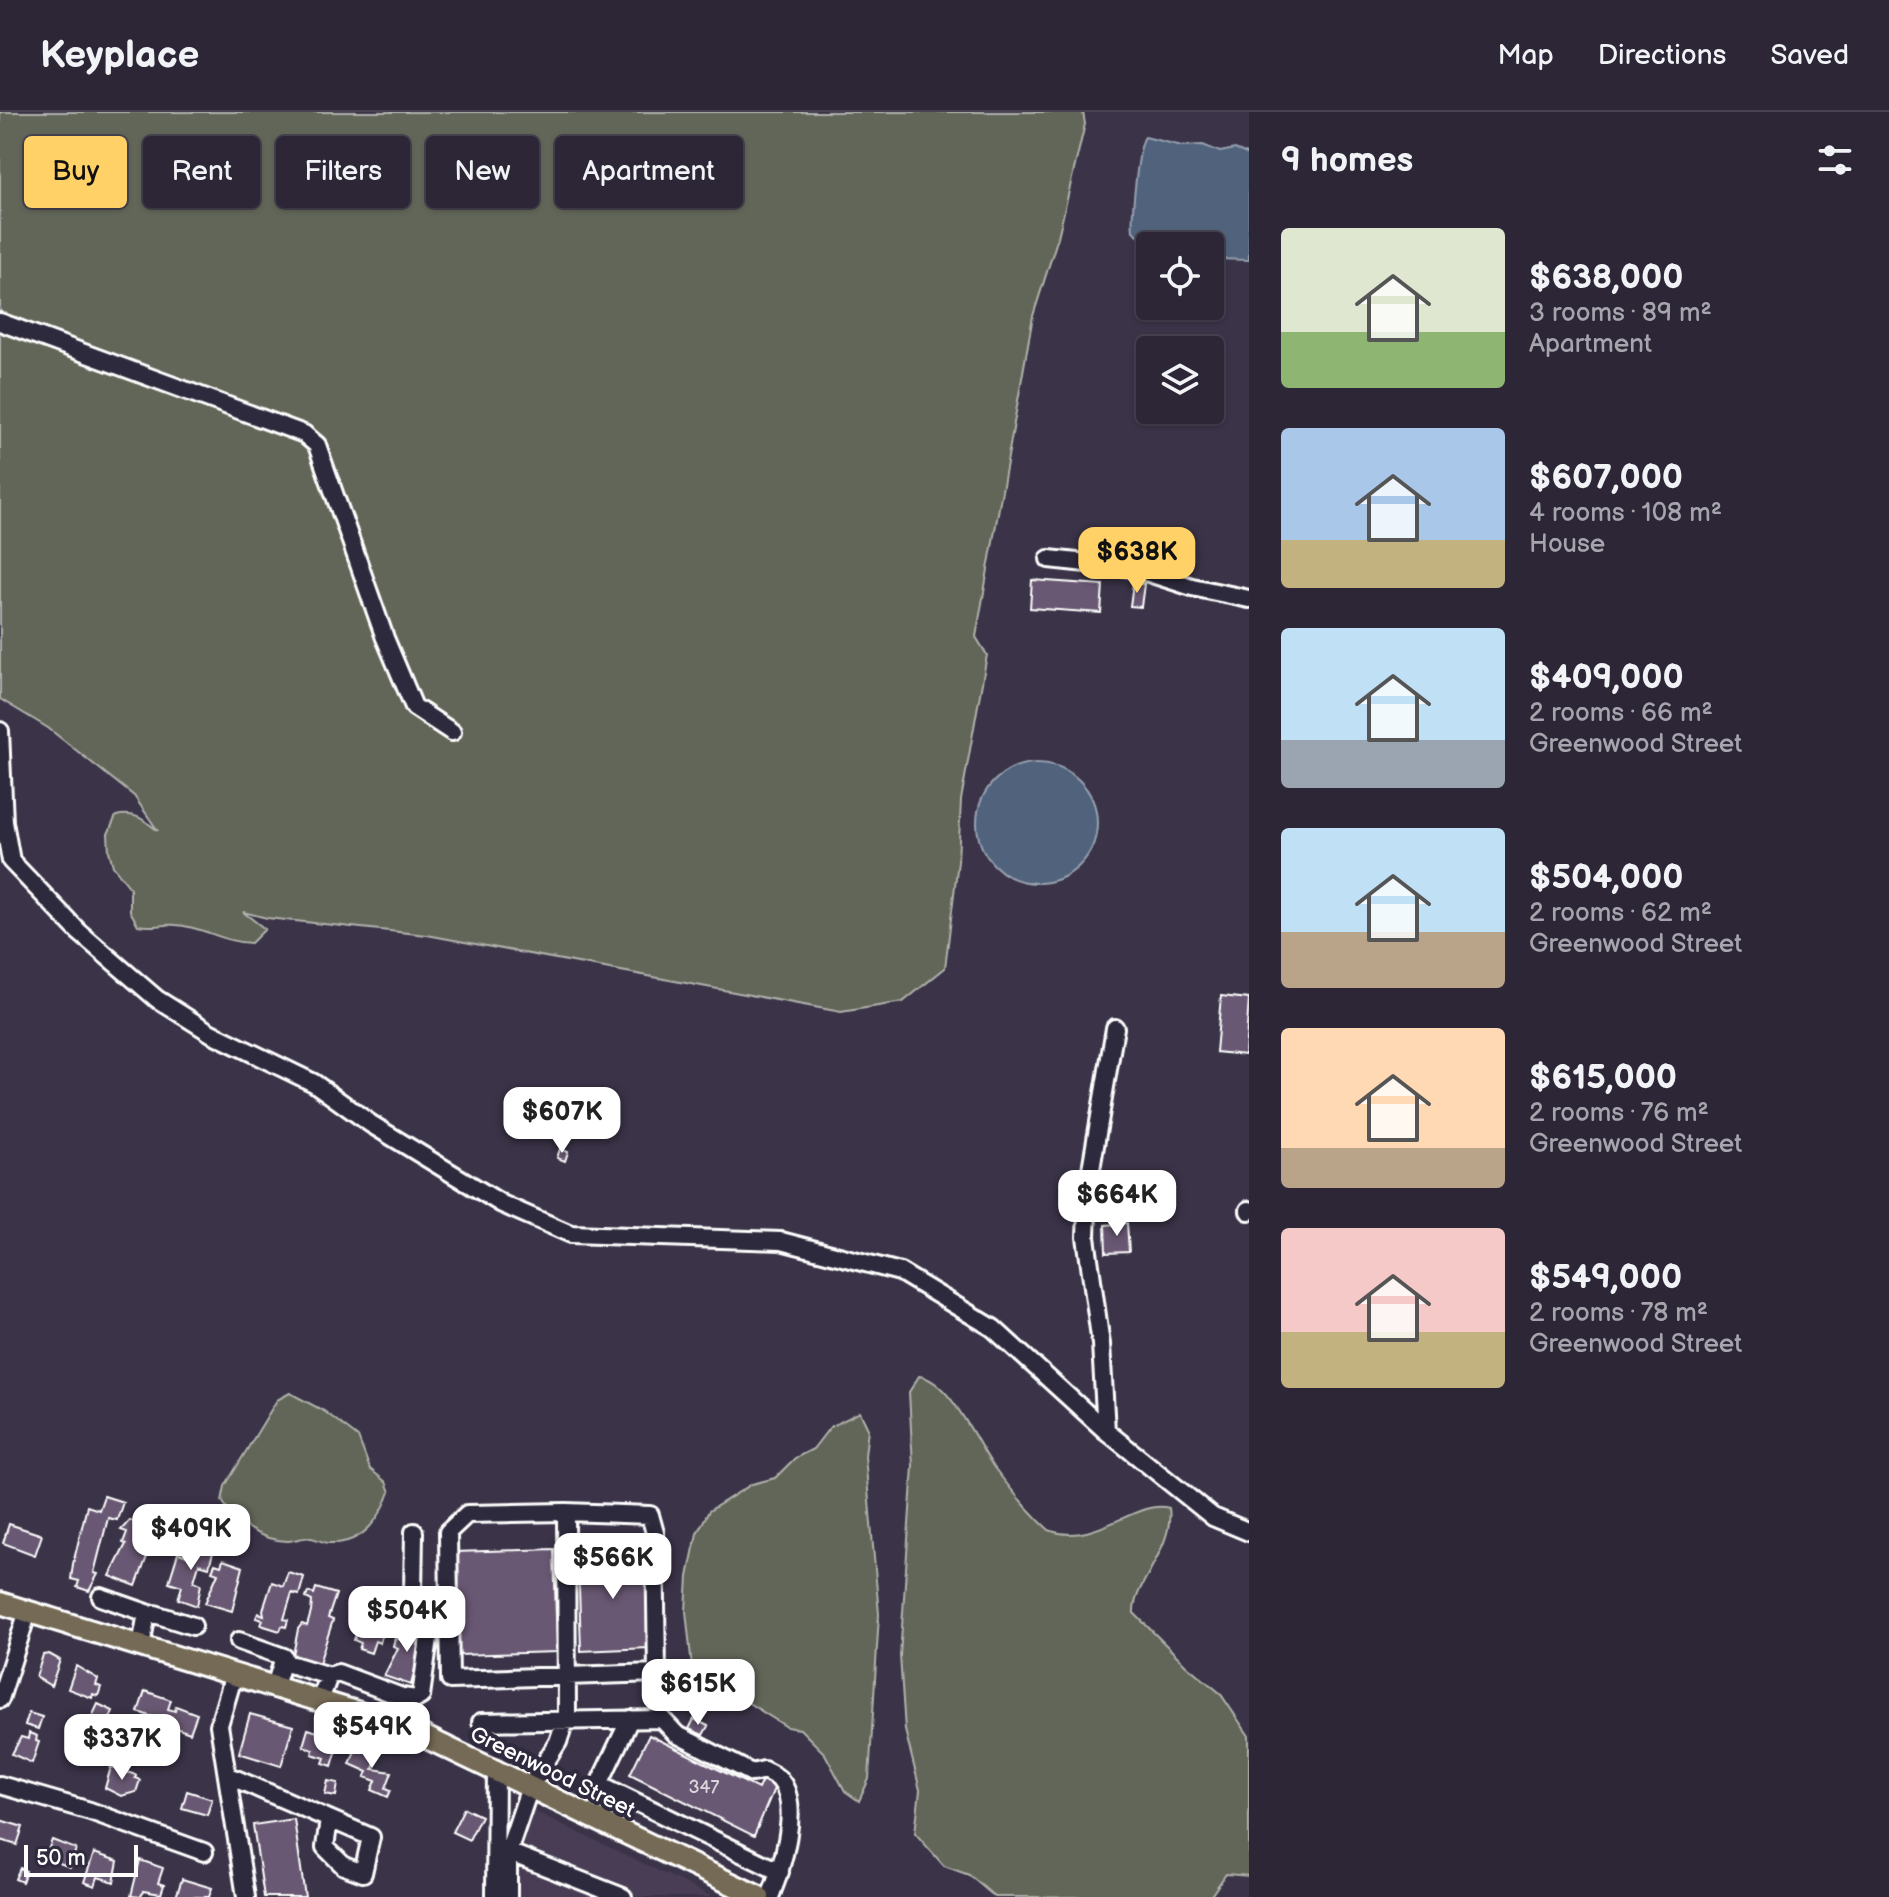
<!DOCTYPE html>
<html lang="en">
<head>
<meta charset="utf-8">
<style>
  body { margin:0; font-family:"Balsamiq Sans",sans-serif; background:#342e3e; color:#f1f3f6; height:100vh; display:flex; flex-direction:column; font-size:30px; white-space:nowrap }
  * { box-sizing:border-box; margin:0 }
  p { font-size:26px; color:#a6a5ad }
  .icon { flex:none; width:44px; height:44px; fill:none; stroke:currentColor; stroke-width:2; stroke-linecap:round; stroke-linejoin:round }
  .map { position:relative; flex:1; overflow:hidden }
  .panel { display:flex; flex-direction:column; background:#2c2636; width:640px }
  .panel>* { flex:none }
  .top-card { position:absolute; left:24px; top:24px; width:760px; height:72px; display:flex; gap:16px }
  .fabs { position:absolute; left:1136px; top:120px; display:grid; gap:16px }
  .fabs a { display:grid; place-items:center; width:88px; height:88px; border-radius:8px; background:#2c2636; box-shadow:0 2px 6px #0004,0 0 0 2px #484351; font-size:40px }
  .scale { position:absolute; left:24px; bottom:20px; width:114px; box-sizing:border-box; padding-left:8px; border:4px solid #fff; border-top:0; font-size:22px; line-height:28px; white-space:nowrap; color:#fff; -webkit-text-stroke:6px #2f2a3d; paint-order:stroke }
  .price { position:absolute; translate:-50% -68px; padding:0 18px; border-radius:16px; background:#fff; color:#222; font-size:26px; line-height:52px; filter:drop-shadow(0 2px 4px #0008) }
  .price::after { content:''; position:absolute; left:50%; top:48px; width:24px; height:18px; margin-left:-12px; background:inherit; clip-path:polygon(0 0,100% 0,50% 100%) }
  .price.on { background:#ffd166; color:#111 }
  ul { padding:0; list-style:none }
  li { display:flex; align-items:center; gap:24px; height:200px; padding:0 32px }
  li span { display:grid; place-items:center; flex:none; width:224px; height:160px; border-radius:8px; color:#555 }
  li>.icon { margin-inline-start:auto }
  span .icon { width:96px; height:96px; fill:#fffc; stroke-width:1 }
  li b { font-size:34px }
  h2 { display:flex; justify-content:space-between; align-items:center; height:96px; padding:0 32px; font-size:34px }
  .chip { padding:0 28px; border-radius:8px; background:#2c2636; box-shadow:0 2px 6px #0004,0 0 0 2px #484351; font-size:28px; line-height:72px }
  .chip.on { background:#ffd166; color:#111 }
  header { display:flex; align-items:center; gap:48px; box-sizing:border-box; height:112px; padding:0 40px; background:#2c2636; border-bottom:2px solid #484351 }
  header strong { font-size:38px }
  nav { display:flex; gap:44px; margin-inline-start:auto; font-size:28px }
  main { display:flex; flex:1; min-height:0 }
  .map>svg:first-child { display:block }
  .built { fill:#493e55 }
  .green { fill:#626658; stroke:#b0b2ac; stroke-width:2 }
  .water { fill:#51637c; stroke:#97a1b0; stroke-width:2 }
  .building { fill:#695973; stroke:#fff; stroke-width:2 }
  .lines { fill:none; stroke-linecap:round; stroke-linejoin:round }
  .minor-casing { stroke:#fff; stroke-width:22 }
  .major-casing { stroke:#fff; stroke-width:26 }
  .minor { stroke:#2f2a3d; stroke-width:16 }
  .major { stroke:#746b55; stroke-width:20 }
  .labels { text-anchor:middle; stroke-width:8; stroke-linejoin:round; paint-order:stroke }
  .number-label { font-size:18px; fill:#dad6dc }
  .street-label { font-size:22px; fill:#fff; stroke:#2f2a3d }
</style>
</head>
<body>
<header>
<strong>Keyplace</strong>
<nav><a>Map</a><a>Directions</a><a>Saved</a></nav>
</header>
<main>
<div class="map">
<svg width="1249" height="1785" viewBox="0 0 1249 1785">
  <rect width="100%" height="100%" fill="#3b3348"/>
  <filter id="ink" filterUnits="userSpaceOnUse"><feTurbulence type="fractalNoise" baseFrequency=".0125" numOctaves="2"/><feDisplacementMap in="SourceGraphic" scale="16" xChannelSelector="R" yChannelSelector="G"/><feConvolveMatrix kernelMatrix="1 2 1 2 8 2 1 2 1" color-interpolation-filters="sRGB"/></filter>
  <g filter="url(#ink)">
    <path class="built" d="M515,1690L713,1785H514Z"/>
    <path class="green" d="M0,0H1083L1085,12L1058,125L1033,204L976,525L987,543L961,688L958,749L945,856L903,890L841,900L427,823L267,806L243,800L265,817L251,831C224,831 202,814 176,813C162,812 152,816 138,813L130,799V776L113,754L109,739L108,722L116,704C136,699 145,709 158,719L134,684L48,616L0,587Z
      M919,1264C951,1268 978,1335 996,1358C1012,1379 1029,1400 1049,1418C1095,1436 1137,1386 1169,1396C1175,1435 1132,1474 1134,1501L1186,1553L1220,1581L1249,1624V1764L1226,1762L1210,1785H995L969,1763L944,1754L915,1721L920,1678L905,1618L900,1544L913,1354L909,1280Z
      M290,1281L324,1299L358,1325L370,1357L386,1370L390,1380C380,1407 363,1433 329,1431C323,1431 318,1427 311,1426C304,1424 295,1429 287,1429C259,1428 236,1411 222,1389L225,1374L277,1288Z
      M860,1300L868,1317L865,1344L879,1502L869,1667L859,1689L845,1679L825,1642L800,1617L787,1615L742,1587L708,1579L700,1571L692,1555L686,1499L688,1465L697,1421L709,1399L752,1372L775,1366L795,1346L813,1337L830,1315Z"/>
    <path class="water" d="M1145,25L1182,34L1203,33L1220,40L1235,37L1249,43V148L1216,147L1210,141V134H1152L1133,119C1131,107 1138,32 1145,25Z
      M977 711a60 60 0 1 1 120 0a60 60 0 1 1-120 0Z"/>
    <path class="building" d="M1032,468L1103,473L1101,501L1030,496Z
      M1133,471L1144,472L1141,495L1130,494Z
      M1221,884L1249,887L1245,943L1216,940Z
      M560,1037L568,1040L565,1049L557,1046Z
      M1127,1111L1129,1140L1106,1141L1105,1113Z
      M104,1384L123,1390L117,1408L108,1406L94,1461L98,1462L89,1479L77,1475L79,1469L71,1467L73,1452L87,1394L99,1398Z
      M130,1408L150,1415L144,1441L148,1442L136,1474L110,1464L126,1432L123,1431L127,1420L121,1418Z
      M9,1412L42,1423L35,1443L3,1431Z
      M194,1431L214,1437L209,1455L199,1452L194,1469L201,1472L197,1494L178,1487L182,1474L169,1470L178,1441L190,1445Z
      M554,1437L557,1540L457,1543L454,1440Z
      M645,1439L649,1536L581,1539L578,1442Z
      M223,1448L243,1455L232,1499L205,1491L218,1461L212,1459L215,1452L221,1454Z
      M288,1460L304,1465L299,1483L292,1481L284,1507L288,1508L286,1515L282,1514L280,1519L261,1513L263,1508L256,1506L258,1501L264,1503L263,1498L272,1470L283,1474Z
      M316,1476L336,1482L328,1506L333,1508L319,1551L293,1543L298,1517L302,1512L307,1514L311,1500L312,1489L306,1486L308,1480L314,1482Z
      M380,1489L399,1495L394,1509L390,1513L384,1511L380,1531L375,1529L371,1541L359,1537L361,1531L354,1528L364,1500L375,1504Z
      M408,1508L426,1514L411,1573L384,1564L398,1536L393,1534L395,1526L401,1528Z
      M49,1542L60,1548L51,1574L36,1565L43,1543Z
      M76,1554L98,1567L96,1573L101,1575L98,1584L93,1582L92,1586L68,1577Z
      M145,1579L171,1588L168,1597L175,1599L176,1594L197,1602L190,1621L170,1614L167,1622L152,1617L156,1606L138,1600Z
      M98,1592L113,1599L107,1614L91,1607Z
      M29,1601L42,1605L38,1617L25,1613Z
      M250,1602L293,1614L281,1654L239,1641Z
      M694,1607L708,1614L703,1623L689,1617Z
      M308,1617L327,1623L329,1617L342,1621L332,1654L323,1651L325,1646L312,1642L313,1638L303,1634Z
      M29,1621L37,1624L36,1629L39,1630L32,1651L12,1642L21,1625L28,1627Z
      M649,1623L758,1677L763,1666L776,1672L754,1724L630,1662Z
      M363,1635L378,1644L373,1657L392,1660L386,1676L391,1678L388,1685L372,1678L376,1669L365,1665L368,1660L350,1652L356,1636Z
      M111,1655L136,1663L135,1666L140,1668L136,1680L121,1684L105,1676Z
      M328,1669L338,1671L336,1684L325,1682Z
      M187,1679L212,1687L207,1703L182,1696Z
      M464,1696L481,1704L469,1728L452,1720Z
      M294,1707L305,1785H264L253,1713Z
      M0,1708L23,1715L17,1733L0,1728Z
      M52,1728L76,1737L70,1755L45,1746Z
      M94,1741L118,1749L114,1770L98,1765L95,1774L84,1770Z
      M140,1748L163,1756L158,1771L164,1773L161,1782L143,1779L141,1785L131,1784Z
      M20,1756L26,1759L22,1770L15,1767Z
      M182,1767L212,1776L209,1785H176Z"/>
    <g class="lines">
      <defs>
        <path id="minor" d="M0,210L304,322L317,333L385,526L414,595L452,620
          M1049,447L1133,456L1192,475L1249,487
          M0,619L4,710L11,749L79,820L157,887L211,921L314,971L371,1012L502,1092L571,1122L781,1129L900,1160L993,1216L1106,1319
          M1115,916L1088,1075L1086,1125L1101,1232L1106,1319L1213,1405L1249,1420
          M1249,1098V1099
          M566,1400L467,1402L448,1420L450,1568L657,1561L655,1421L650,1403L566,1400L567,1603L558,1630L530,1675L508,1740L623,1785
          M101,1485L147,1501L141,1534
          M148,1505L155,1502L193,1514
          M239,1529L284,1545L275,1574
          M283,1550L329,1564L320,1588
          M234,1562L219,1613L246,1785
          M329,1564L338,1561L402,1585L416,1587L421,1584L432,1504L413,1481L414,1420
          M0,1587L28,1499
          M630,1607L599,1672L780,1760
          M481,1610L662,1607L676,1622L752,1661L764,1658C769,1661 777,1664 780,1668C802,1694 781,1758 770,1785
          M227,1663L371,1725L363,1761L344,1754L325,1735L329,1708
          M0,1673L90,1699L204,1740
          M508,1740V1785
          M495,1785L496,1657"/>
        <path id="major" d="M0,1491L402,1614L759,1785"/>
      </defs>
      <use href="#minor" class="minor-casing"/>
      <use href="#major" class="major-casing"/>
      <use href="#minor" class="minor"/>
      <use href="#major" class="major"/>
    </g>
  </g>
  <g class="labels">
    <g class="number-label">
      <text x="704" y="1681">347</text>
    </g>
    <g class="street-label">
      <text transform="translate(553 1659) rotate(26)" y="8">Greenwood Street</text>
    </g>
  </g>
</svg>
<div class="fabs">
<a><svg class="icon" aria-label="locate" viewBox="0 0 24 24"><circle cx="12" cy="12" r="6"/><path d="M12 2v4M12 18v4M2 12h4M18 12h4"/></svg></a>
<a><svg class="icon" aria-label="layers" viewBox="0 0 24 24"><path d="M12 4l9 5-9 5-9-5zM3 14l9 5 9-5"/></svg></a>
</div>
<div class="scale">50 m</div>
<b class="price on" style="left:1137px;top:483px">$638K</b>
<b class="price" style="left:562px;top:1043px">$607K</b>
<b class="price" style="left:1117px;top:1126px">$664K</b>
<b class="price" style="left:191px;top:1460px">$409K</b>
<b class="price" style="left:613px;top:1489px">$566K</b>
<b class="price" style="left:407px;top:1542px">$504K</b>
<b class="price" style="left:698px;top:1615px">$615K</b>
<b class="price" style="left:372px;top:1658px">$549K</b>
<b class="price" style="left:122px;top:1670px">$337K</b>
<div class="top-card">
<a class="chip on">Buy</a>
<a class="chip">Rent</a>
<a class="chip">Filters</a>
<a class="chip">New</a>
<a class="chip">Apartment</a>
</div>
</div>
<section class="panel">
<h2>9 homes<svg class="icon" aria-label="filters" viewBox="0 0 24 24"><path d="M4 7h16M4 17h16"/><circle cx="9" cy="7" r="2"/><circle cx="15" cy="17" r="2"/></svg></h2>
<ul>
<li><span style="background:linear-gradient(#dfe7d0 65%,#8fb573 0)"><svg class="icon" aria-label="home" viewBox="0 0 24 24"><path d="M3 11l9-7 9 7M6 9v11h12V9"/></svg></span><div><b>$638,000</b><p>3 rooms · 89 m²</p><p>Apartment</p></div></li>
<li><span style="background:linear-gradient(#a9c7e8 70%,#c2b280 0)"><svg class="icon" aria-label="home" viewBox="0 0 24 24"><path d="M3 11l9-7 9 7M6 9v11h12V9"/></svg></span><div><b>$607,000</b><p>4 rooms · 108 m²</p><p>House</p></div></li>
<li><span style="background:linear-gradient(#bfe0f5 70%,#9aa5b1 0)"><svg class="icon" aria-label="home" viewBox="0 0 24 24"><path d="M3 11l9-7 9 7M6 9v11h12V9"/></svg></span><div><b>$409,000</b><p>2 rooms · 66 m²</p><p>Greenwood Street</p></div></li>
<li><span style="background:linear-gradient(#bfe0f5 65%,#b9a48a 0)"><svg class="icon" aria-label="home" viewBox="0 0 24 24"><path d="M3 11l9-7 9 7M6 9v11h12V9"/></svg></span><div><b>$504,000</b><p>2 rooms · 62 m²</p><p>Greenwood Street</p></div></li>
<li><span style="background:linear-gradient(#ffd9b3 75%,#b9a48a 0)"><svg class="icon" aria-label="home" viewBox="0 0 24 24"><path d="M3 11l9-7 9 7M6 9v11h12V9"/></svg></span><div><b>$615,000</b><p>2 rooms · 76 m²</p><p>Greenwood Street</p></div></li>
<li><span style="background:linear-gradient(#f6c9c9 65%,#c2b280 0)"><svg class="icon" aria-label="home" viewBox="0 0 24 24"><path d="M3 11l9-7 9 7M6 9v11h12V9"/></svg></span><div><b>$549,000</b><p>2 rooms · 78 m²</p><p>Greenwood Street</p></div></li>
</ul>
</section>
</main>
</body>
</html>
